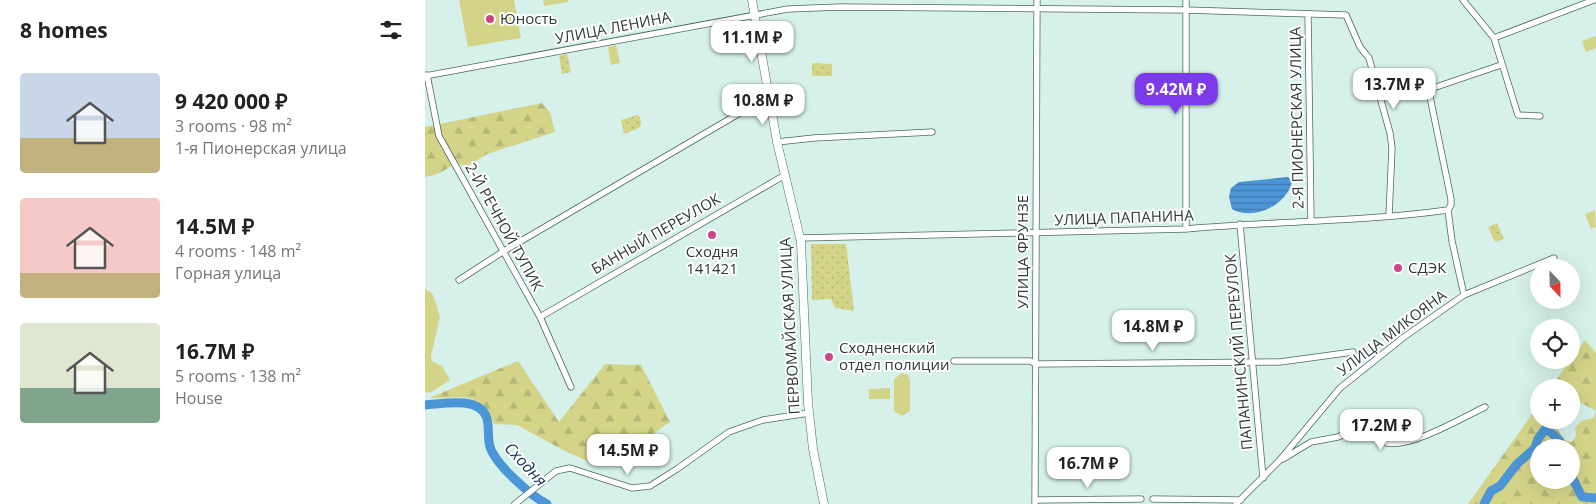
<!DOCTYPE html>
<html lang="en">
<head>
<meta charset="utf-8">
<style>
  body { margin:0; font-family:"Open Sans",sans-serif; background:#f2f2f2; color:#222; height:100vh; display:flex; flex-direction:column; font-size:19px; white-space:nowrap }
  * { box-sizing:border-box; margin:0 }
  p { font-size:16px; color:#767676 }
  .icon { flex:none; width:28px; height:28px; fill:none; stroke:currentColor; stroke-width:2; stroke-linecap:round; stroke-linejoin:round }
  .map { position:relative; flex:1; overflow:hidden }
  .details { display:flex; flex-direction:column; background:#fff; width:425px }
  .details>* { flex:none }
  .needle { width:32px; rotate:158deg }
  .buttons { position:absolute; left:1105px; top:259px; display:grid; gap:10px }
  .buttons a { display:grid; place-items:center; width:50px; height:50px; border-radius:50%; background:#fff; box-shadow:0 5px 20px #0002; font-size:25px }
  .price { position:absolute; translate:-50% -42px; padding:0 11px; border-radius:10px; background:#fff; color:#222; font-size:16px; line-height:32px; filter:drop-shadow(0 1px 2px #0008) }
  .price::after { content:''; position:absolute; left:50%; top:30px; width:15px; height:11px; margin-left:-8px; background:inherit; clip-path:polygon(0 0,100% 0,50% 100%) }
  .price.on { background:#7c3aed; color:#fff }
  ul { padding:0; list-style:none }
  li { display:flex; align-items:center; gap:15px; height:125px; padding:0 20px }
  li span { display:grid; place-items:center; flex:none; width:140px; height:100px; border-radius:5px; color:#555 }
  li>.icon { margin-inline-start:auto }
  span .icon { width:60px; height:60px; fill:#fffc; stroke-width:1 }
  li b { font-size:21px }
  h2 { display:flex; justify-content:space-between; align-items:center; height:60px; padding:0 20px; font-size:21px }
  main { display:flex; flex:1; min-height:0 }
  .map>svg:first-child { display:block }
  .grass { fill:#d4d489 }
  .forest { fill:url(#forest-firs); fill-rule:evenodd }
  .park { fill:url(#park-dots) }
  .water { fill:url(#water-rules) }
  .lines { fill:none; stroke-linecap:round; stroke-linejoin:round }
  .river { stroke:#4c95d6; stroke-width:9 }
  .minor-casing { stroke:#4e6761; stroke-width:7 }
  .major-casing { stroke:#4e6761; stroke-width:9 }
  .minor { stroke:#fff; stroke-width:5.5 }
  .major { stroke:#fff; stroke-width:8 }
  .poi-dot { fill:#cb4689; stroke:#fff; stroke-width:2 }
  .labels { text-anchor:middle; stroke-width:4; stroke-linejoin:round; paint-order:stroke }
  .poi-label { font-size:15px; fill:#2f3a37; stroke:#fff; text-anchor:start }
  .street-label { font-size:15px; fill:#2f3a37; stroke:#fff }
  .water-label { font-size:16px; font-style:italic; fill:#14334e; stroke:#fff }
</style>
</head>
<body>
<main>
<section class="details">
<h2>8 homes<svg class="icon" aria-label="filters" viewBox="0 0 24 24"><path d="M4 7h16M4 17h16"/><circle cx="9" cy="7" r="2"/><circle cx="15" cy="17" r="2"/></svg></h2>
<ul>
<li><span style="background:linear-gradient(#c9d6e8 65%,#c2b280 0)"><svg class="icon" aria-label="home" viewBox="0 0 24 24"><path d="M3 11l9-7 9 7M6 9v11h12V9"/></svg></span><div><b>9 420 000 ₽</b><p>3 rooms · 98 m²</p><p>1-я Пионерская улица</p></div></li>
<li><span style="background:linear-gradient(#f6c9c9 75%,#c2b280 0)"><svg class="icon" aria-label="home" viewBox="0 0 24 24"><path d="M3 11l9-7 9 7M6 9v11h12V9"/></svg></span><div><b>14.5M ₽</b><p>4 rooms · 148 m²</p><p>Горная улица</p></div></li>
<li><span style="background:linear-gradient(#dfe7d0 65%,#7fa58c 0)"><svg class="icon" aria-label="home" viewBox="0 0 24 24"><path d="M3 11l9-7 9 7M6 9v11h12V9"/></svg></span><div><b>16.7M ₽</b><p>5 rooms · 138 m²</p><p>House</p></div></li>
</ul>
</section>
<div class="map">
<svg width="1171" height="504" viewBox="0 0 1171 504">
  <defs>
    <pattern id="forest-firs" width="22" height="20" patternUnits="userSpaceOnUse" patternTransform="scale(1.25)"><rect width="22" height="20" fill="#d4d489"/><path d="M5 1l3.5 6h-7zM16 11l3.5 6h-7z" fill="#b6b777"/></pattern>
    <pattern id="park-dots" width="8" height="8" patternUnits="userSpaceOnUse" patternTransform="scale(1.25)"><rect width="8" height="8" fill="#d4d489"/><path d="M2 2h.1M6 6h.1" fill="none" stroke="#b6b777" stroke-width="1.8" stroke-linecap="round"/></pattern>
    <pattern id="water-rules" width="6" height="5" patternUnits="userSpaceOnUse" patternTransform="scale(1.25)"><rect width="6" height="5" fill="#4c95d6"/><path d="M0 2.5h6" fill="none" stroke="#407bae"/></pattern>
  </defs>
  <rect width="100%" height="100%" fill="#d5f1ea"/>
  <path class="grass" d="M34,0H89L96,38L43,47Z
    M118,0H143V2L119,6Z
    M1171,36V48L1161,52L1157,41Z
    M191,45L195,63L186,65L183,47Z
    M1170,210L1171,227L1166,229L1160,214Z
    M10,300L15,317L6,356L7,361L17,366L25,380L5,393L0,392V306Z
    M477,373L483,375L485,380V411L477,416L469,411V379Z
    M465,388V399H444V389Z"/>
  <path class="forest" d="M117,103L125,112L130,132L62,154L43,166L30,164L13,174L0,177V127Z
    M0,289L7,293L10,300L0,306Z
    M1160,340L1171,353V411L1155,402C1151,385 1141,388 1126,387Z
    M93,361L134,422L180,364L216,365L245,422L206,449L171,465L138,450L92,425L69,424C53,388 36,399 4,398Z
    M1110,410L1114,411V420H1126L1140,440L1147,442L1151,436L1150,428L1157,421L1168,418L1171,412V504H1043ZM1114,448H1146V480H1114Z"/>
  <path class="park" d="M142,54L146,72L137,74L134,56Z
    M387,63L407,64V76H387Z
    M212,115L215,117L216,124L214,128L199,134L196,120Z
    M1072,223L1079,239L1070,242L1063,227Z
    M386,244H421L429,311L410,308L406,299L387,300Z"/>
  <path class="water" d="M863,177L867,182C861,206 828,221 807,209L804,197L806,188L814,182Z"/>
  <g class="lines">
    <path class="river" d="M0,405C17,404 52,396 61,416C65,425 62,437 65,447C71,465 106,496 122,504
      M1146,475L1157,497L1171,498
      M1059,504L1066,491L1075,486L1092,464L1110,448L1113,439L1121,428L1135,441L1138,448"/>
    <defs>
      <path id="minor" d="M1038,0L1069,38L1093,115L1115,116
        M883,14L886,221
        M1069,38L1169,0
        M2,75L14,136L115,317L146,387
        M0,76L363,9L415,7L761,10L921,15L935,47L944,58L965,133L967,148L964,216
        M352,142L389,138L507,132
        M815,224L838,478
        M761,229V0
        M375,238L761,229C848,221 936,222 1023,210
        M34,280L79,251L344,96
        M1039,295L1129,258
        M115,317L360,175
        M529,361H605L611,364L855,362L928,352
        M858,459L886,442L913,437L948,421L954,424L962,443C986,448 1037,418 1060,407
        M728,499L816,500
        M610,500L716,499
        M90,504L131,471L145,468L207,488L225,486L252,469L304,432L338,420L384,413
        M610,504L612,0
        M811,504L854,461L915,388L979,337L1039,295L1027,241L1023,210L1026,205V199L1004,92L1008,88L1076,65"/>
      <path id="major" d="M327,0L352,142L376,242L383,403L388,449L399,504"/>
    </defs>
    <use href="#minor" class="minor-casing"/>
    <use href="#major" class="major-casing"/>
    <use href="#minor" class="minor"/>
    <use href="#major" class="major"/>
  </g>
  <g class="poi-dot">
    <circle cx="65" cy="19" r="5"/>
    <circle cx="287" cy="235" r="5"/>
    <circle cx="973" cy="268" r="5"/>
    <circle cx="404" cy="357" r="5"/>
  </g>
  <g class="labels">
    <g class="poi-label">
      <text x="75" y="24">Юность</text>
      <text x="287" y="257" text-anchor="middle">Сходня<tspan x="287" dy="17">141421</tspan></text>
      <text x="983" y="273">СДЭК</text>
      <text x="414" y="353">Сходненский<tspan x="414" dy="17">отдел полиции</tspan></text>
    </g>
    <g class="street-label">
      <text transform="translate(188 28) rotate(-11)" y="5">УЛИЦА ЛЕНИНА</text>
      <text transform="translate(872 118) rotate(-91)" y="5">2-Я ПИОНЕРСКАЯ УЛИЦА</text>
      <text transform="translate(699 218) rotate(-2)" y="5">УЛИЦА ПАПАНИНА</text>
      <text transform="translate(79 227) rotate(61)" y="5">2-Й РЕЧНОЙ ТУПИК</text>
      <text transform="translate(231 234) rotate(-30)" y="5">БАННЫЙ ПЕРЕУЛОК</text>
      <text transform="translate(598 252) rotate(-90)" y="5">УЛИЦА ФРУНЗЕ</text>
      <text transform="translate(365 326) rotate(-93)" y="5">ПЕРВОМАЙСКАЯ УЛИЦА</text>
      <text transform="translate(967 333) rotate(-37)" y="5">УЛИЦА МИКОЯНА</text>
      <text transform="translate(814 352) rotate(-95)" y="5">ПАПАНИНСКИЙ ПЕРЕУЛОК</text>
    </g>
    <g class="water-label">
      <text transform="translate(101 464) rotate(47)" y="6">Сходня</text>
    </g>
  </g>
</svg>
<div class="buttons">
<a><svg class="needle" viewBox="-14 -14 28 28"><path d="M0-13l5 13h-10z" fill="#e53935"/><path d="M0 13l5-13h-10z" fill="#767676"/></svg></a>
<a><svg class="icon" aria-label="locate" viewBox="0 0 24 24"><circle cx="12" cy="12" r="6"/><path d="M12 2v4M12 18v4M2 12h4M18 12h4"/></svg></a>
<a>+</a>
<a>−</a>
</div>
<b class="price" style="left:327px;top:63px">11.1M ₽</b>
<b class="price" style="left:969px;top:110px">13.7M ₽</b>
<b class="price on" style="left:751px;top:115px">9.42M ₽</b>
<b class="price" style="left:338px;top:126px">10.8M ₽</b>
<b class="price" style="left:728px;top:352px">14.8M ₽</b>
<b class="price" style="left:956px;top:451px">17.2M ₽</b>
<b class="price" style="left:203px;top:476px">14.5M ₽</b>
<b class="price" style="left:663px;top:489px">16.7M ₽</b>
</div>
</main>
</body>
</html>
